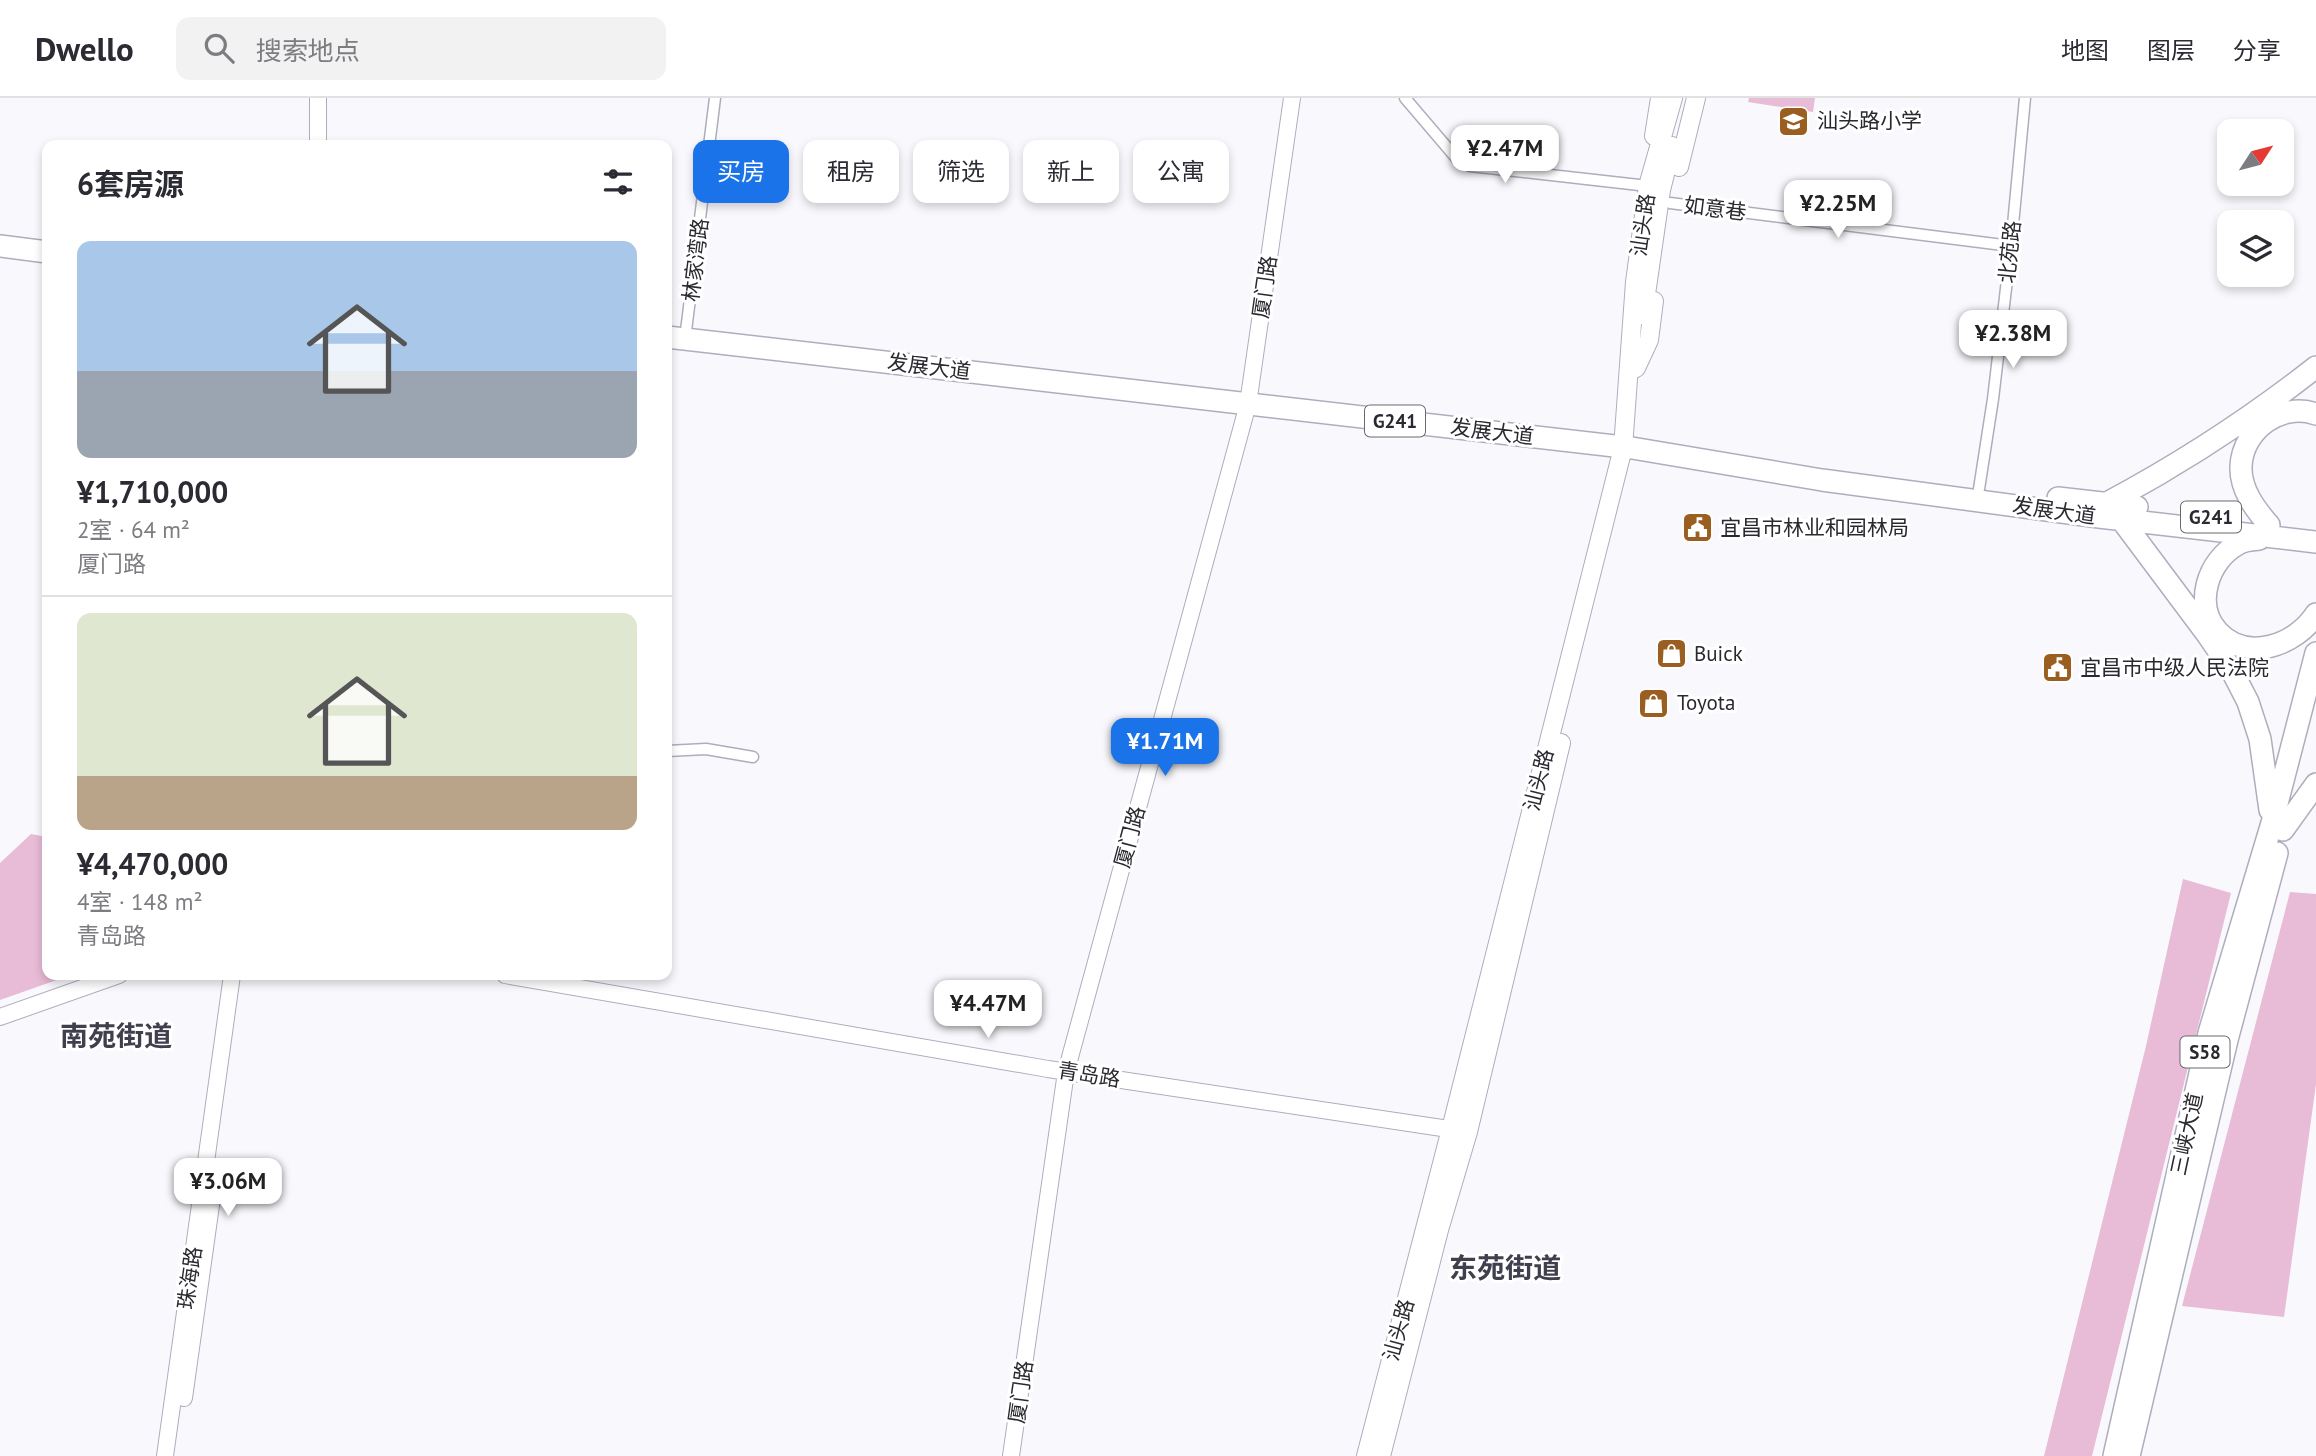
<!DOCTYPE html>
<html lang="zh">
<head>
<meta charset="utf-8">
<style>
  body { margin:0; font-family:"PT Sans","Noto Sans SC",sans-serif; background:#f2f2f3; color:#2b2b33; height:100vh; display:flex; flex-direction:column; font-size:26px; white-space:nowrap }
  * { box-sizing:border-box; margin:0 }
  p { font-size:23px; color:#7c7c81 }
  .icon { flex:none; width:38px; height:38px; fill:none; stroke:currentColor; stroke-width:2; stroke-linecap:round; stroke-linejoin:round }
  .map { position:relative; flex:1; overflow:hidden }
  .side { position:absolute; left:42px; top:42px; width:630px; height:840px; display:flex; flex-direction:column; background:#fff; border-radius:14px; box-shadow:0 4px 10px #0003 }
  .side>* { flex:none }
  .banner { position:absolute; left:693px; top:42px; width:665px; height:63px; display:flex; gap:14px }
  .needle { width:46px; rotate:54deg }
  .buttons { position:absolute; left:2217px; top:21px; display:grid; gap:14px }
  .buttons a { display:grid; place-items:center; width:77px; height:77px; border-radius:14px; background:#fff; box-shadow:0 4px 10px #0003; font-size:35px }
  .price { position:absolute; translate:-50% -60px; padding:0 16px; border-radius:14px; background:#fff; color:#222; font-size:23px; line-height:46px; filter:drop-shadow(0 2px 4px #0008) }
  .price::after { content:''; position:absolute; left:50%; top:42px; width:21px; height:16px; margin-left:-10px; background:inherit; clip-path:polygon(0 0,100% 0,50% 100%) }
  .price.current { background:#1a73e8; color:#fff }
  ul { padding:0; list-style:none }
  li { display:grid; align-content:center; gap:14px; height:371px; padding:0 35px }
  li+li { border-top:2px solid #e1e1e2 }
  li span { display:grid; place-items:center; height:217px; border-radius:14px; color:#555 }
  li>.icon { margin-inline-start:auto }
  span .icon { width:126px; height:126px; fill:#fffc; stroke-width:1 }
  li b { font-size:30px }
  h2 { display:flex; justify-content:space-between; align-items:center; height:84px; padding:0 35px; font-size:30px }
  .tag { padding:0 24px; border-radius:14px; background:#fff; box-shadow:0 4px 10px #0003; font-size:24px; line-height:63px }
  .tag.current { background:#1a73e8; color:#fff }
  header { display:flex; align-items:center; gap:42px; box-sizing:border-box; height:98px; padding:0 35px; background:#fff; border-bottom:2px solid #e1e1e2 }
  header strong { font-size:33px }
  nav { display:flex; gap:38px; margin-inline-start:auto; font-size:24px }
  .search { width:490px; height:63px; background:#f2f2f3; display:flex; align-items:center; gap:18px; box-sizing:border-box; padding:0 24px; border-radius:14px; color:#7c7c81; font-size:26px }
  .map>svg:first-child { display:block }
  .green { fill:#e8bbd6 }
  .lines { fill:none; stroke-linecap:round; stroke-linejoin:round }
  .street-casing { stroke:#aeadbe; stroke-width:13 }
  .secondary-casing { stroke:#aeadbe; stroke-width:18 }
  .primary-casing { stroke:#aeadbe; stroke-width:20 }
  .highway-casing { stroke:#aeadbe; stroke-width:24 }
  .street { stroke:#fff; stroke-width:10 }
  .secondary { stroke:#fff; stroke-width:16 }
  .primary { stroke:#fff; stroke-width:18 }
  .highway { stroke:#fff; stroke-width:21 }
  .labels { text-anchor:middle; stroke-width:6; stroke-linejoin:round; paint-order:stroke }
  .shield { fill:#fff; stroke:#6a696e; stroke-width:2 }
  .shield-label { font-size:19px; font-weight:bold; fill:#2a2930 }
  .poi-label { font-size:21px; fill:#2a2930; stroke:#fff; text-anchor:start }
  .street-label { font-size:21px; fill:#2a2930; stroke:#fff }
  .district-label { font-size:28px; font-weight:bold; fill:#403f4e; stroke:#fff }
</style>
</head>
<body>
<header>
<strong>Dwello</strong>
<div class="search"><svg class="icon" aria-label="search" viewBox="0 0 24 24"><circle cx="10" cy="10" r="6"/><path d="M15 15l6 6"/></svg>搜索地点</div>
<nav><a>地图</a><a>图层</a><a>分享</a></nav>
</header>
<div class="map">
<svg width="2316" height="1358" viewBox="0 0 2316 1358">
  <rect width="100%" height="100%" fill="#f9f9fd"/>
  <path class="green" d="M1749,0H1815L1813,14L1748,4Z
    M31,736L47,739V877H71L0,902V765Z
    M2183,781L2231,795L2092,1358H2044L2146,948Z
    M2290,794L2316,796V986L2284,1219L2182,1208Z"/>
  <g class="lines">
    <defs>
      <path id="street" d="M1405,0L1457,61L1470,68L1648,88
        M1670,105L2011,148
        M685,241L715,0
        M1979,391L1993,301L2011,148L2025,0
        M667,653L706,651L753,659"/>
      <path id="secondary" d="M318,0V47
        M505,877L1048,971L1462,1033
        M0,919L119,877
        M184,1300L213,1093
        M165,1358L232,877
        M1011,1358L1066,974L1248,306L1292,0"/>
      <path id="primary" d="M1654,38L1660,0
        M1679,69L1696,0
        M1643,217L1661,92L1672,48
        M1636,270L1649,242L1654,203
        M1366,1358L1451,1031L1623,350L1635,184L1648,88L1673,0
        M1381,1358L1439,1132L1468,1034L1561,645"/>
      <path id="highway" d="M0,148L47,154
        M667,239L1632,350L1822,382L2099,419L2316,444
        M2058,400L2137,409
        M2107,405C2180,366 2251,320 2316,269
        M2121,421L2207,536L2231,571L2248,604L2260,641L2270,712
        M2269,427C2255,411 2240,391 2241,368C2243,331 2281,304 2316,316
        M2259,441C2252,442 2244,442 2238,446C2208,462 2193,507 2218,534C2247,565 2296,547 2316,516
        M2283,732L2316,686
        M2114,1358L2209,935L2272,725L2316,555
        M2129,1358L2227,942L2277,755"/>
    </defs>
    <use href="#street" class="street-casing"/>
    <use href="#secondary" class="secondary-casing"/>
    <use href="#primary" class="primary-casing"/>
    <use href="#highway" class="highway-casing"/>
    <use href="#street" class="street"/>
    <use href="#secondary" class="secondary"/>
    <use href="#primary" class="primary"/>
    <use href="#highway" class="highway"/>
  </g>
  <defs>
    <symbol id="school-square" viewBox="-11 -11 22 22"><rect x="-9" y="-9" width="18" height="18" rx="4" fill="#9b5e21" stroke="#fff"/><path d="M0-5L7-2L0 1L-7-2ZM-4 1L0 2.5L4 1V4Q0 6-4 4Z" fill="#fff"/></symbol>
    <symbol id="civic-square" viewBox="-11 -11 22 22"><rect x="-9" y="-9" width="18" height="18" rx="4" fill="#9b5e21" stroke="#fff"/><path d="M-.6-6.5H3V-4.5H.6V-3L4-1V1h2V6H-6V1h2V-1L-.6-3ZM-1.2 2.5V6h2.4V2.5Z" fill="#fff"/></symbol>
    <symbol id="shop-square" viewBox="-11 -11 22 22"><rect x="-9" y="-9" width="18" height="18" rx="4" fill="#9b5e21" stroke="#fff"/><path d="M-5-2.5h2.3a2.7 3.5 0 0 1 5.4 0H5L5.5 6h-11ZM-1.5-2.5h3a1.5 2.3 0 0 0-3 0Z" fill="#fff"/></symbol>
  </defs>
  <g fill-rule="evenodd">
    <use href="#school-square" x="1776" y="6" width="35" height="35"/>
    <use href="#civic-square" x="1680" y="412" width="35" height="35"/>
    <use href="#shop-square" x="1654" y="538" width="35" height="35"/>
    <use href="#civic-square" x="2040" y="552" width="35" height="35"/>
    <use href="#shop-square" x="1636" y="588" width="35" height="35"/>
  </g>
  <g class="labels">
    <g class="shield">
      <rect x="1365" y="307.5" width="60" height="31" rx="5"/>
      <rect x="2181" y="403.5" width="60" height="31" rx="5"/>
      <rect x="2180.5" y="938.5" width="49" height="31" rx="5"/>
    </g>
    <g class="shield-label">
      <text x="1395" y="330">G241</text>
      <text x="2211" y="426">G241</text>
      <text x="2205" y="961">S58</text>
    </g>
    <g class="poi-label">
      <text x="1817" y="30">汕头路小学</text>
      <text x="1720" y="437">宜昌市林业和园林局</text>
      <text x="1694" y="563">Buick</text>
      <text x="2080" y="577">宜昌市中级人民法院</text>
      <text x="1677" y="612">Toyota</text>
    </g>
    <g class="street-label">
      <text transform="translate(1715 111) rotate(7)" y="7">如意巷</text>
      <text transform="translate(1643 127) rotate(-82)" y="7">汕头路</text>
      <text transform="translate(2010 154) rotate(-84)" y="7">北苑路</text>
      <text transform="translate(696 162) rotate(-83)" y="7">林家湾路</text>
      <text transform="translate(1265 189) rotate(-82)" y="7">厦门路</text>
      <text transform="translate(929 269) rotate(7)" y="7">发展大道</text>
      <text transform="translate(1492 334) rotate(7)" y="7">发展大道</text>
      <text transform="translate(2054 413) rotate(8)" y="7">发展大道</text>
      <text transform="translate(1539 682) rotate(-76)" y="7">汕头路</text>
      <text transform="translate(1130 739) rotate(-75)" y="7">厦门路</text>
      <text transform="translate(1089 977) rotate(9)" y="7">青岛路</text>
      <text transform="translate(2187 1036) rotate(-78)" y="7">三峡大道</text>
      <text transform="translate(190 1180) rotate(-82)" y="7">珠海路</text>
      <text transform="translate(1399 1232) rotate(-75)" y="7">汕头路</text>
      <text transform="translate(1021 1294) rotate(-82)" y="7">厦门路</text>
    </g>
    <g class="district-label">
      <text x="116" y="948">南苑街道</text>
      <text x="1505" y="1180">东苑街道</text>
    </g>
  </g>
</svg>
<div class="buttons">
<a><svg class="needle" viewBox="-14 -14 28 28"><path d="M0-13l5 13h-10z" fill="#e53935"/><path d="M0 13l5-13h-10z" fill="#7c7c81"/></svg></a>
<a><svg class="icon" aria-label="layers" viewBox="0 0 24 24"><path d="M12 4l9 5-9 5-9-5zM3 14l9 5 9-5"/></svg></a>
</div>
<b class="price" style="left:1505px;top:87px">¥2.47M</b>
<b class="price" style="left:1838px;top:142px">¥2.25M</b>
<b class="price" style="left:2013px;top:272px">¥2.38M</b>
<b class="price current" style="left:1165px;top:680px">¥1.71M</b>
<b class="price" style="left:988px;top:942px">¥4.47M</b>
<b class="price" style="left:228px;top:1120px">¥3.06M</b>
<div class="banner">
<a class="tag current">买房</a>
<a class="tag">租房</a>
<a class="tag">筛选</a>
<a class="tag">新上</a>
<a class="tag">公寓</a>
</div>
<section class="side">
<h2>6套房源<svg class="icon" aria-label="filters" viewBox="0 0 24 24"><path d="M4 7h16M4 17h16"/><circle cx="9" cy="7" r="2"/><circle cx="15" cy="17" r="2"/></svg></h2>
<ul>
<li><span style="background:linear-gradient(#a9c7e8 60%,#9aa5b1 0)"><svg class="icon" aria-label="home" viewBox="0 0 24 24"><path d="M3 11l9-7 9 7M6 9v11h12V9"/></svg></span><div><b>¥1,710,000</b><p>2室 · 64 m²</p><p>厦门路</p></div></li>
<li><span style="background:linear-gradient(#dfe7d0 75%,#b9a48a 0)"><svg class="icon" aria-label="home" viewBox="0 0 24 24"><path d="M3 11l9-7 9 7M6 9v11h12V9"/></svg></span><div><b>¥4,470,000</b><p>4室 · 148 m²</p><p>青岛路</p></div></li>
</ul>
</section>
</div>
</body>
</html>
